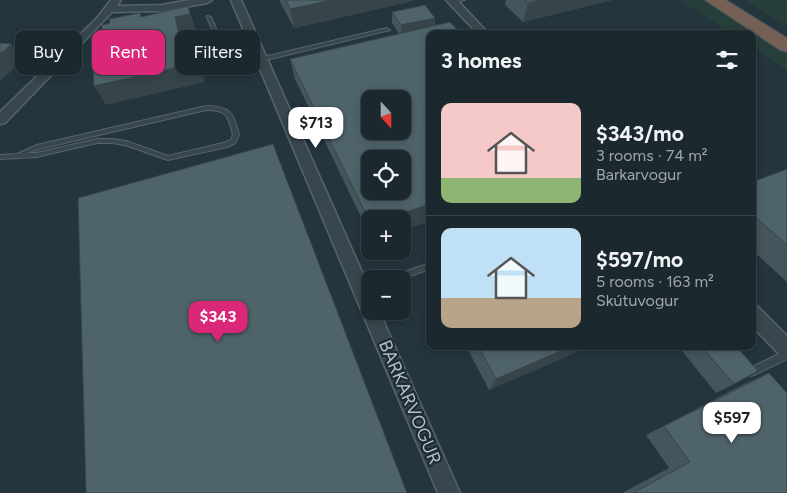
<!DOCTYPE html>
<html lang="en">
<head>
<meta charset="utf-8">
<style>
  body { margin:0; font-family:Figtree,sans-serif; background:#28343a; color:#f1f3f6; height:100vh; display:flex; flex-direction:column; font-size:19px; white-space:nowrap }
  * { box-sizing:border-box; margin:0 }
  p { font-size:16px; color:#a0a6aa }
  .icon { flex:none; width:28px; height:28px; fill:none; stroke:currentColor; stroke-width:2; stroke-linecap:round; stroke-linejoin:round }
  .map { position:relative; flex:1; overflow:hidden }
  .drawer { position:absolute; left:426px; top:30px; width:330px; height:320px; display:flex; flex-direction:column; background:#1b282e; border-radius:10px; box-shadow:0 2px 8px #0003,0 0 0 1px #39444a }
  .drawer>* { flex:none }
  .guide { position:absolute; left:15px; top:30px; width:336px; height:45px; display:flex; gap:10px }
  .needle { width:32px; rotate:159deg }
  .buttons { position:absolute; left:361px; top:90px; display:grid; gap:10px }
  .buttons a { display:grid; place-items:center; width:50px; height:50px; border-radius:10px; background:#1b282e; box-shadow:0 2px 8px #0003,0 0 0 1px #39444a; font-size:25px }
  .price { position:absolute; translate:-50% -42px; padding:0 11px; border-radius:10px; background:#fff; color:#222; font-size:16px; line-height:32px; filter:drop-shadow(0 1px 2px #0008) }
  .price::after { content:''; position:absolute; left:50%; top:30px; width:15px; height:11px; margin-left:-8px; background:inherit; clip-path:polygon(0 0,100% 0,50% 100%) }
  .price.selected { background:#db2777; color:#fff }
  ul { padding:0; list-style:none }
  li { display:flex; align-items:center; gap:15px; height:125px; padding:0 15px }
  li+li { border-top:1px solid #39444a }
  li span { display:grid; place-items:center; flex:none; width:140px; height:100px; border-radius:10px; color:#555 }
  li>.icon { margin-inline-start:auto }
  span .icon { width:60px; height:60px; fill:#fffc; stroke-width:1 }
  li b { font-size:21px }
  h2 { display:flex; justify-content:space-between; align-items:center; height:60px; padding:0 15px; font-size:21px }
  .tag { padding:0 18px; border-radius:10px; background:#1b282e; box-shadow:0 2px 8px #0003,0 0 0 1px #39444a; font-size:18px; line-height:45px }
  .tag.selected { background:#db2777; color:#fff }
  .map>svg:first-child { display:block }
  .green { fill:#263f3b }
  .lines { fill:none; stroke-linecap:round; stroke-linejoin:round }
  .lane-casing { stroke:#56646c; stroke-width:2 }
  .street-casing { stroke:#56646c; stroke-width:3 }
  .highway-casing { stroke:#435159; stroke-width:2 }
  .lane { fill:#38464e; fill-rule:evenodd }
  .street { fill:#38464e; fill-rule:evenodd }
  .highway { fill:#746055; fill-rule:evenodd }
  .wall { fill:#44555c }
  .shaded-wall { fill:#37454b }
  .building { fill:#4f636b; stroke:#37454b; fill-rule:evenodd }
  .labels { text-anchor:middle; stroke-width:4.5; stroke-linejoin:round; paint-order:stroke }
  .near-street-label { font-size:18px; fill:#b4c1c9; stroke:#1d2b33 }
</style>
</head>
<body>
<div class="map">
<svg width="787" height="493" viewBox="0 0 787 493">
  <rect width="100%" height="100%" fill="#24353e"/>
  <path class="green" d="M680,0H706L787,51V70L753,47L752,34H732Z
    M744,0H787V26Z"/>
  <g class="lines">
    <defs>
      <path id="lane" d="M456,0H465L453,3L451,2Z
        M207,16L211,17L230,60L234,62H242L387,28L390,30L242,66H233L226,62L207,17Z
        M206,106C230,106 234,113 239,135L235,143L227,147L168,160L125,145L112,143H97L36,157L0,159V155L17,154L37,145ZM206,110C228,110 228,116 233,135L231,140L223,143L168,156L126,141L112,139H97L36,153H28L39,149Z
        M430,263V269L402,279H389L390,277Z
        M787,350V359L754,375L751,376L748,375L747,372L748,369Z"/>
      <path id="street" d="M111,0H121L117,6L162,5L190,0H212L207,3L162,11L112,12L5,123L0,124V112L97,18Z
        M231,0H241L370,290V311H379L460,493H438Z
        M446,0H457L489,34H478Z
        M752,305L758,307L787,336V358L780,355L752,326Z"/>
      <path id="highway" d="M705,0H726L787,38V52L780,50Z"/>
    </defs>
    <use href="#lane" class="lane-casing"/>
    <use href="#street" class="street-casing"/>
    <use href="#highway" class="highway-casing"/>
    <use href="#lane" class="lane"/>
    <use href="#street" class="street"/>
    <use href="#highway" class="highway"/>
  </g>
  <path class="wall" d="M279,0H413V1L294,28Z
    M506,0H612L523,22L505,5Z
    M392,12L435,18V25L430,34V221L402,230L370,219V236L295,79L290,59L399,34L392,23Z
    M787,169V282L752,250V182Z
    M466,346H590L489,390Z
    M678,346H736L734,384L716,393Z
    M769,373L787,493H622L669,468L646,435L744,384Z"/>
  <path class="shaded-wall" d="M332,0H413V1L294,28L290,9Z
    M540,0H612L523,22L528,3Z
    M188,6L197,33L183,36L189,62L181,42L175,17Z
    M435,18L434,28L401,35V25Z
    M191,40L198,60L205,82L106,105L94,86Z
    M12,44L24,60L0,81V54Z
    M430,204V221L402,230V219H386Z
    M572,346H590L489,390L496,379Z"/>
  <path class="building" d="M286,0H332L290,9Z
    M525,0H540L528,3Z
    M425,5L435,18L401,25L392,12Z
    M188,6L190,14L175,17L181,42L191,40L197,63L94,86L91,34L102,32V25L110,23L109,19L140,13L141,17Z
    M450,22L461,34H430V204L386,219H370V222L290,59ZM370,99H402V131H370ZM370,159H402V191H370Z
    M710,32L713,34H704Z
    M0,43L12,44L0,54Z
    M273,144L407,493H86L78,198Z
    M787,169V245L752,214V182Z
    M478,346H572L496,379Z
    M701,346H736L758,371L734,384Z
    M769,373L787,393V493H633L690,462L664,426Z"/>
  <g class="labels">
    <g class="near-street-label">
      <text transform="translate(410 402) rotate(67)" y="6">BARKARVOGUR</text>
    </g>
  </g>
</svg>
<div class="buttons">
<a><svg class="needle" viewBox="-14 -14 28 28"><path d="M0-13l5 13h-10z" fill="#e53935"/><path d="M0 13l5-13h-10z" fill="#a0a6aa"/></svg></a>
<a><svg class="icon" aria-label="locate" viewBox="0 0 24 24"><circle cx="12" cy="12" r="6"/><path d="M12 2v4M12 18v4M2 12h4M18 12h4"/></svg></a>
<a>+</a>
<a>−</a>
</div>
<b class="price" style="left:316px;top:149px">$713</b>
<b class="price selected" style="left:218px;top:343px">$343</b>
<b class="price" style="left:732px;top:444px">$597</b>
<div class="guide">
<a class="tag">Buy</a>
<a class="tag selected">Rent</a>
<a class="tag">Filters</a>
</div>
<section class="drawer">
<h2>3 homes<svg class="icon" aria-label="filters" viewBox="0 0 24 24"><path d="M4 7h16M4 17h16"/><circle cx="9" cy="7" r="2"/><circle cx="15" cy="17" r="2"/></svg></h2>
<ul>
<li><span style="background:linear-gradient(#f6c9c9 75%,#8fb573 0)"><svg class="icon" aria-label="home" viewBox="0 0 24 24"><path d="M3 11l9-7 9 7M6 9v11h12V9"/></svg></span><div><b>$343/mo</b><p>3 rooms · 74 m²</p><p>Barkarvogur</p></div></li>
<li><span style="background:linear-gradient(#bfe0f5 70%,#b9a48a 0)"><svg class="icon" aria-label="home" viewBox="0 0 24 24"><path d="M3 11l9-7 9 7M6 9v11h12V9"/></svg></span><div><b>$597/mo</b><p>5 rooms · 163 m²</p><p>Skútuvogur</p></div></li>
</ul>
</section>
</div>
</body>
</html>
